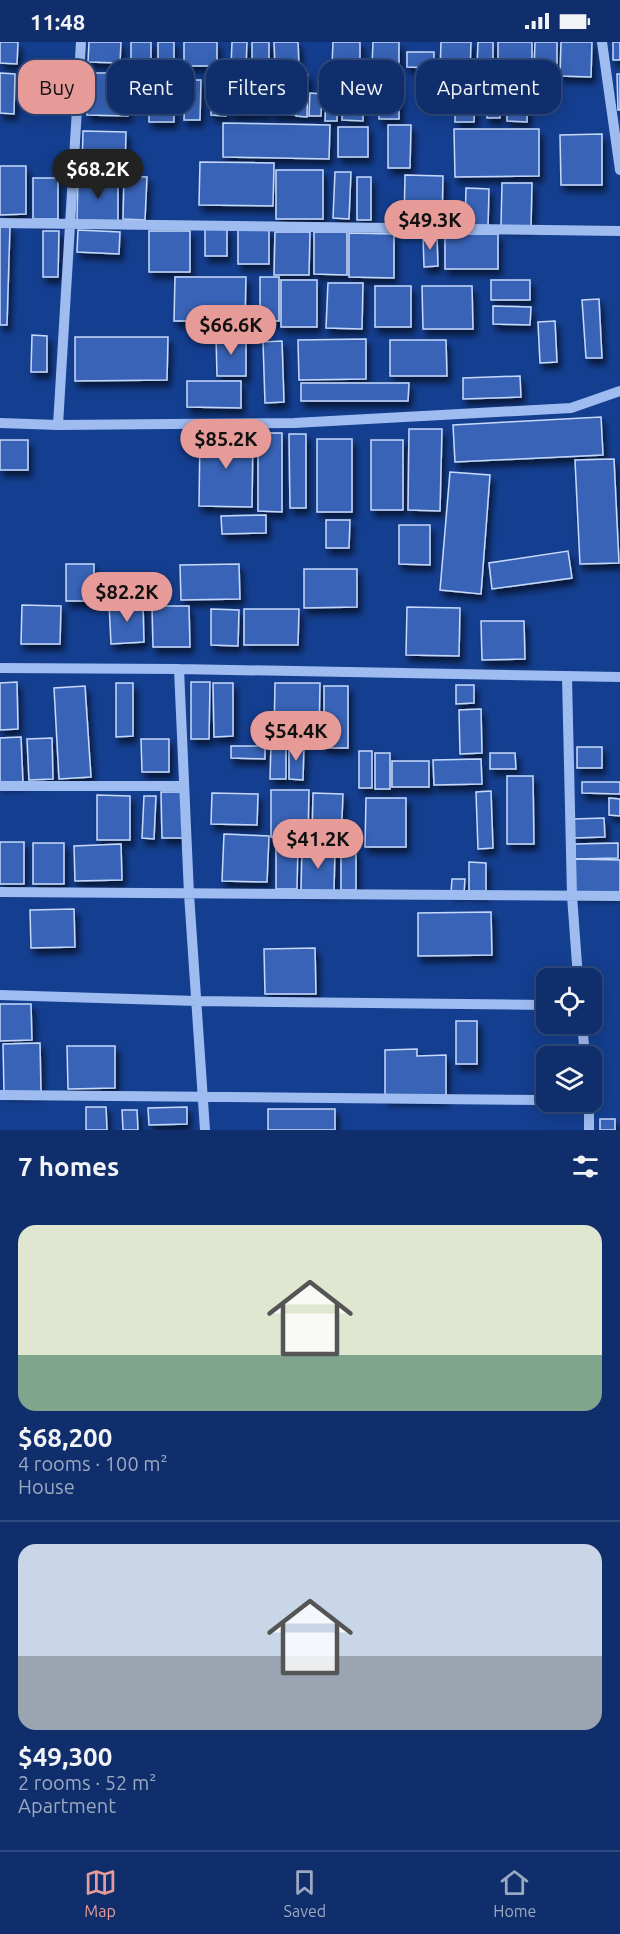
<!DOCTYPE html>
<html lang="en">
<head>
<meta charset="utf-8">
<style>
  body { margin:0; font-family:Ubuntu,sans-serif; background:#1d3a73; color:#f1f3f6; height:100vh; display:flex; flex-direction:column; font-size:22px; white-space:nowrap }
  * { box-sizing:border-box; margin:0 }
  p { font-size:20px; color:#9ba8c1 }
  .icon { flex:none; width:33px; height:33px; fill:none; stroke:currentColor; stroke-width:2; stroke-linecap:round; stroke-linejoin:round }
  .map { position:relative; height:1088px; overflow:hidden }
  .sheet { display:flex; flex-direction:column; background:#0f2e6b; flex:1 }
  .sheet>* { flex:none }
  .hud { position:absolute; left:18px; top:18px; width:585px; height:54px; display:flex; gap:12px }
  .fabs { position:absolute; left:536px; top:926px; display:grid; gap:12px }
  .fabs a { display:grid; place-items:center; width:66px; height:66px; border-radius:12px; background:#0f2e6b; box-shadow:0 3px 15px #0003,0 0 0 2px #2f4a7e; font-size:30px }
  .price { position:absolute; translate:-50% -51px; padding:0 14px; border-radius:21px; background:#e69b98; color:#111; font-size:20px; line-height:39px; filter:drop-shadow(0 2px 3px #0008) }
  .price::after { content:''; position:absolute; left:50%; top:36px; width:18px; height:14px; margin-left:-9px; background:inherit; clip-path:polygon(0 0,100% 0,50% 100%) }
  .price.current { background:#222; color:#fff }
  ul { padding:0; list-style:none }
  li { display:grid; align-content:center; gap:12px; height:318px; padding:0 18px }
  li+li { border-top:2px solid #2f4a7e }
  li span { display:grid; place-items:center; height:186px; border-radius:18px; color:#555 }
  li>.icon { margin-inline-start:auto }
  span .icon { width:108px; height:108px; fill:#fffc; stroke-width:1 }
  li b { font-size:26px }
  h2 { display:flex; justify-content:space-between; align-items:center; height:72px; padding:0 18px; font-size:26px }
  .tag { padding:0 21px; border-radius:18px; background:#0f2e6b; box-shadow:0 3px 15px #0003,0 0 0 2px #2f4a7e; font-size:21px; line-height:54px }
  .tag.current { background:#e69b98; color:#111 }
  .status { display:flex; justify-content:space-between; align-items:center; height:42px; padding:0 30px; background:#0f2e6b; direction:ltr }
  .status svg { height:16px; fill:currentColor }
  .tabs { display:flex; justify-content:space-around; align-items:center; height:84px; border-top:2px solid #2f4a7e; background:#0f2e6b; font-size:16px; color:#9ba8c1 }
  .tabs a { display:grid; justify-items:center; gap:3px }
  .tabs .current { color:#e69b98 }
  .map>svg:first-child { display:block }
  .building { fill:#3864b6; stroke:#c6d9fc; stroke-width:1.5; filter:url(#shadow) }
  .lines { fill:none; stroke-linecap:round; stroke-linejoin:round }
  .minor { stroke:#9fbcf1; stroke-width:10 }
</style>
</head>
<body>
<div class="status"><b>11:48</b><svg viewBox="0 0 49 12"><path d="M0 12V9h3v3zM5 12V6h3v6zM10 12V3h3v9zM15 12V0h3v12zM26 1h20v11H26zM47 4h2v5h-2z"/></svg></div>
<div class="map">
<svg width="620" height="1088" viewBox="0 0 620 1088">
  <defs>
    <filter id="shadow"><feDropShadow dx="3.5" dy="6" stdDeviation="3" flood-color="#0009"/></filter>
  </defs>
  <rect width="100%" height="100%" fill="#143e8f"/>
  <path class="building" d="M0,0H18L17,22L0,21Z
    M89,0H121L120,21L88,20Z
    M131,0H151V20H131Z
    M158,0H174V21H158Z
    M184,0H217V24H184Z
    M232,0H247L246,25H231Z
    M252,0H269V26H252Z
    M274,0H298L299,23L275,24Z
    M333,0H360V24H332Z
    M373,0H399V23H372Z
    M441,0H471L470,31L440,30Z
    M478,0H493V26H477Z
    M498,0H532V27L498,26Z
    M535,0H557V30H534Z
    M561,0H592L591,35L560,34Z
    M613,0H620V18H613Z
    M407,10H434V26L407,25Z
    M0,31L15,32L14,72L0,71Z
    M88,31H128V74L87,73Z
    M22,32L49,33V60L21,59Z
    M252,32H268L267,72H251Z
    M297,32H308L307,75L296,74Z
    M617,32H620V68H618Z
    M273,33L294,34V73H272Z
    M327,33L339,34L337,79H325Z
    M343,33H364L363,79L342,78Z
    M232,34H250L249,73H231Z
    M379,35H399V77H379Z
    M212,36H226V74L211,73Z
    M149,37H174V80H149Z
    M488,37H501L500,76H487Z
    M185,38H201L200,78H184Z
    M456,38L476,39L474,80H455Z
    M507,38H528L527,80L507,79Z
    M310,51L322,52L321,74H309Z
    M223,81L330,83L329,117L223,115Z
    M388,83H411L410,126H388Z
    M338,85H368V115H338Z
    M454,87H539V134L455,135Z
    M83,89L126,90L125,127L82,126Z
    M602,92V143H561L560,93Z
    M200,120L274,121L273,164L199,163Z
    M0,124H26V172L0,173Z
    M276,128H323V177H276Z
    M335,130H351L349,177L333,176Z
    M405,133L443,134L442,182H404Z
    M124,134L147,135L145,178L123,177Z
    M357,135H371V178H357Z
    M33,136H58V177H33Z
    M78,136L118,137V179L77,178Z
    M502,141H532L531,185L501,184Z
    M466,146L489,147L488,185L465,184Z
    M0,184H10L7,283H0Z
    M205,185L227,186V214H205Z
    M238,187H269V222H238Z
    M78,188L120,190L119,212L77,210Z
    M43,189H59L58,235H43Z
    M149,189H190V230H149Z
    M275,190H310L309,233H274Z
    M314,190H347V233L314,232Z
    M349,191L394,192V236L349,235Z
    M445,192H498V227H445Z
    M423,194H437L438,224L424,225Z
    M175,235H246L245,279H174Z
    M260,235H279V279H260Z
    M281,238H317V285H281Z
    M491,238H530V258H491Z
    M328,241H363L362,287L326,286Z
    M375,244H411V285H375Z
    M422,244H472L473,287H423Z
    M599,257L602,316H586L582,258Z
    M493,264L531,265L530,283L493,282Z
    M555,279L557,320L540,321L538,280Z
    M32,293L47,294V330H31Z
    M216,294H246V334H217Z
    M75,295H168L167,338L75,339Z
    M366,297V337L299,338L298,298Z
    M390,298H446L447,334H390Z
    M282,299L284,360L265,361L263,300Z
    M520,334L521,355L463,357V336Z
    M187,339H241V366L187,365Z
    M301,341H409L408,359H301Z
    M601,375L603,413L455,420L453,383Z
    M409,387H442L440,469L408,468Z
    M200,391L253,392L252,465L199,464Z
    M258,391H282V470L258,469Z
    M289,392H306V466H290Z
    M317,397H352V470H317Z
    M0,398H28V428H0Z
    M371,398H403V468H371Z
    M614,417L619,521L580,522L575,418Z
    M450,430L490,433L481,552L440,548Z
    M266,473V491L222,492L221,474Z
    M326,478H350L349,506H326Z
    M399,483H430V523L399,522Z
    M568,509L572,536L492,547L489,521Z
    M66,522H94V559H66Z
    M239,522L240,557L181,558L180,523Z
    M304,527H357V565L304,566Z
    M109,561H143L144,600L111,602Z
    M22,563L61,564L60,602H21Z
    M152,564H189L190,605H153Z
    M407,565L460,566L459,614L406,613Z
    M211,567L239,568L238,604L211,603Z
    M244,567H299L298,603H244Z
    M481,579H524L525,617L482,618Z
    M17,640L18,687L0,688V641Z
    M191,640H210L209,697H191Z
    M116,641H133V694L116,695Z
    M213,641H233V694L214,695Z
    M275,641H320L319,695H274Z
    M456,643H474V661L456,662Z
    M85,644L91,735L59,737L54,646Z
    M324,644H348V706H324Z
    M481,667L482,711L460,712L459,668Z
    M21,695L23,741L0,742V696Z
    M52,696L53,737L29,738L27,697Z
    M141,697H169V730H142Z
    M271,703L286,704V737H270Z
    M289,703H304L303,738L289,737Z
    M231,704H265V717L231,716Z
    M577,705H602V726H577Z
    M359,709H372V746H359Z
    M375,711H390V747H375Z
    M490,711H515L516,727H490Z
    M481,717L482,742L434,743L433,718Z
    M392,719H429V745H392Z
    M507,734H533L534,802H507Z
    M582,740H620V752L582,751Z
    M271,748H309L308,795H271Z
    M491,749L493,806L478,807L476,750Z
    M161,750H183L184,796H162Z
    M212,751L258,752L257,783L211,782Z
    M313,751L343,752L341,799L312,798Z
    M97,753L130,754V798H97Z
    M144,754H156L154,797L142,796Z
    M366,756H406V805H365Z
    M609,756L620,757V774L609,773Z
    M604,776L605,795L573,796V777Z
    M224,792L269,794L267,840L222,839Z
    M0,800H24V842H0Z
    M276,800L298,801L297,847H276Z
    M33,801H64V842H33Z
    M618,801V816L575,817V802Z
    M121,802L122,838L75,839L74,804Z
    M302,806L335,807L334,849L301,848Z
    M341,808H356V848H341Z
    M573,817L620,818V852H573Z
    M469,820L486,821V852L469,851Z
    M452,837H465L464,851H451Z
    M74,867L75,905L31,906L30,868Z
    M491,870L492,913L418,914V871Z
    M315,906L316,952H265L264,907Z
    M0,962H31L32,998L0,999Z
    M456,979H477V1022H456Z
    M40,1001L41,1050L4,1051L3,1002Z
    M67,1004H115V1046L68,1047Z
    M417,1007V1014L446,1013V1056H385V1008Z
    M86,1065H106L107,1088H86Z
    M187,1065V1082L149,1083L148,1066Z
    M268,1067H335V1088H268Z
    M122,1068H137L138,1088H123Z
    M600,1077H615V1088H600Z"/>
  <g class="lines">
    <path class="minor" d="M602,0L620,128
      M0,181L620,189
      M0,381L58,383L294,381L571,366L620,349
      M58,383L81,0
      M0,626L179,627L620,635
      M179,627L189,852L205,1088
      M567,635L572,854L578,936
      M0,744H184
      M0,850L620,854
      M0,953L197,959L546,963
      M582,981L585,1014
      M0,1053L546,1058
      M589,1088V1059"/>
  </g>
</svg>
<div class="fabs">
<a><svg class="icon" aria-label="locate" viewBox="0 0 24 24"><circle cx="12" cy="12" r="6"/><path d="M12 2v4M12 18v4M2 12h4M18 12h4"/></svg></a>
<a><svg class="icon" aria-label="layers" viewBox="0 0 24 24"><path d="M12 4l9 5-9 5-9-5zM3 14l9 5 9-5"/></svg></a>
</div>
<b class="price current" style="left:98px;top:158px">$68.2K</b>
<b class="price" style="left:430px;top:209px">$49.3K</b>
<b class="price" style="left:231px;top:314px">$66.6K</b>
<b class="price" style="left:226px;top:428px">$85.2K</b>
<b class="price" style="left:127px;top:581px">$82.2K</b>
<b class="price" style="left:296px;top:720px">$54.4K</b>
<b class="price" style="left:318px;top:828px">$41.2K</b>
<div class="hud">
<a class="tag current">Buy</a>
<a class="tag">Rent</a>
<a class="tag">Filters</a>
<a class="tag">New</a>
<a class="tag">Apartment</a>
</div>
</div>
<section class="sheet">
<h2>7 homes<svg class="icon" aria-label="filters" viewBox="0 0 24 24"><path d="M4 7h16M4 17h16"/><circle cx="9" cy="7" r="2"/><circle cx="15" cy="17" r="2"/></svg></h2>
<ul>
<li><span style="background:linear-gradient(#dfe7d0 70%,#7fa58c 0)"><svg class="icon" aria-label="home" viewBox="0 0 24 24"><path d="M3 11l9-7 9 7M6 9v11h12V9"/></svg></span><div><b>$68,200</b><p>4 rooms · 100 m²</p><p>House</p></div></li>
<li><span style="background:linear-gradient(#c9d6e8 60%,#9aa5b1 0)"><svg class="icon" aria-label="home" viewBox="0 0 24 24"><path d="M3 11l9-7 9 7M6 9v11h12V9"/></svg></span><div><b>$49,300</b><p>2 rooms · 52 m²</p><p>Apartment</p></div></li>
</ul>
</section>
<nav class="tabs">
<a class="current"><svg class="icon" aria-label="map" viewBox="0 0 24 24"><path d="M3 6l6-2 6 2 6-2v14l-6 2-6-2-6 2zM9 4v14M15 6v14"/></svg>Map</a>
<a><svg class="icon" aria-label="saved" viewBox="0 0 24 24"><path d="M7 4h10v16l-5-4-5 4z"/></svg>Saved</a>
<a><svg class="icon" aria-label="home" viewBox="0 0 24 24"><path d="M3 11l9-7 9 7M6 9v11h12V9"/></svg>Home</a>
</nav>
</body>
</html>
